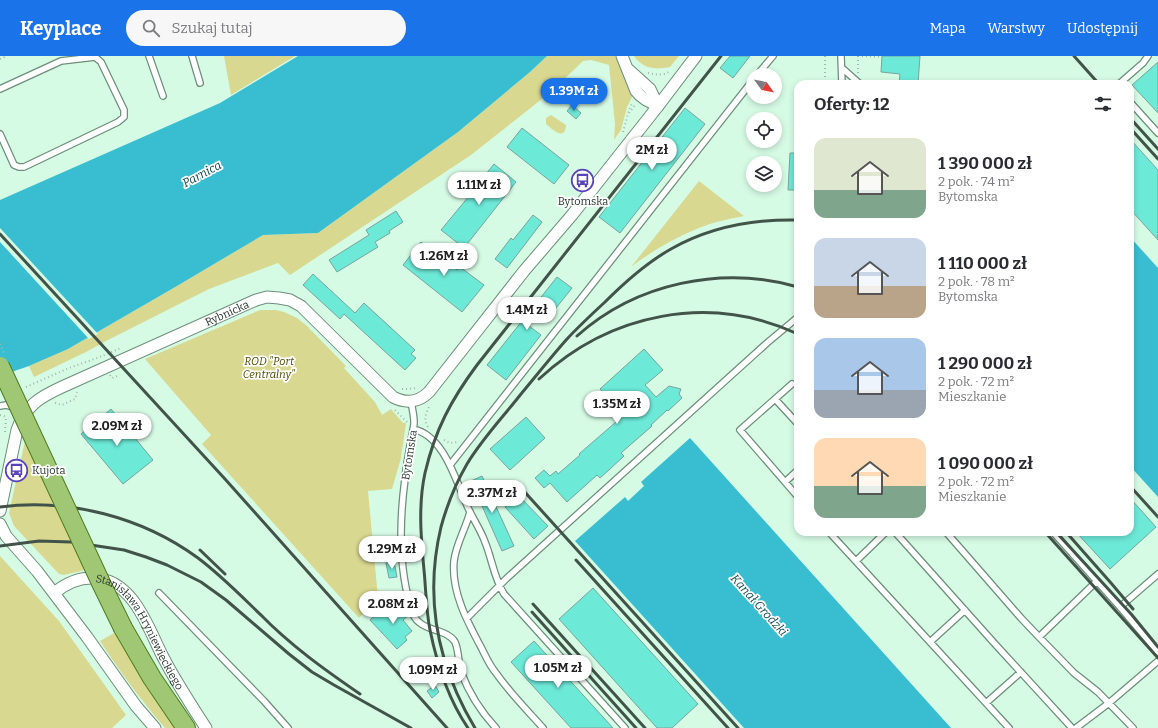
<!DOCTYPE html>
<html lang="pl">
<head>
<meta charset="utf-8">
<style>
  body { margin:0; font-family:Bitter,serif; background:#f7f7f7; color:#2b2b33; height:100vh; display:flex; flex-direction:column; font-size:15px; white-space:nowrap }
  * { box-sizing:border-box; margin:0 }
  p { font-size:13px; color:#7c7c81 }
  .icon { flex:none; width:22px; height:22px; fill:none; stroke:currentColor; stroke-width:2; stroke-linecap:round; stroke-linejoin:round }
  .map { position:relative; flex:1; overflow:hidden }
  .sheet { position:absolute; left:794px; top:24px; width:340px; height:456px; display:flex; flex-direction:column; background:#fff; border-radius:12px; box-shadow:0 2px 6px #0003 }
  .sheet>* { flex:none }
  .needle { width:26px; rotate:123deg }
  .tools { position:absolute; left:746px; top:12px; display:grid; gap:8px }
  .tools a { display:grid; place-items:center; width:36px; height:36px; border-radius:50%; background:#fff; box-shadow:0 2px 6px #0003; font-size:20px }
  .price { position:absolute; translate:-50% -34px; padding:0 9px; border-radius:14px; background:#fff; color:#222; font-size:13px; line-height:26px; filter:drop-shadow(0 1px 2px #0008) }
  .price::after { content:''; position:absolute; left:50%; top:24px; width:12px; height:9px; margin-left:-6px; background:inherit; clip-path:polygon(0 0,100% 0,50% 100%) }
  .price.current { background:#1a73e8; color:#fff }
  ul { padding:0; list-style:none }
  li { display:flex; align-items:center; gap:12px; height:100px; padding:0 20px }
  li span { display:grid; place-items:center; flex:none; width:112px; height:80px; border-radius:12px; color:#555 }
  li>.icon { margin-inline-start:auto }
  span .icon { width:48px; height:48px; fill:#fffc; stroke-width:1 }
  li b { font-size:17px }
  h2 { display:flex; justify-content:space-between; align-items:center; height:48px; padding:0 20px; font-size:17px }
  header { display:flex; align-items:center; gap:24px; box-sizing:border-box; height:56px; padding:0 20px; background:#1a73e8; color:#fff }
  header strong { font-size:19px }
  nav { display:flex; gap:22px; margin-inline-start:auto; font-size:14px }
  .search { width:280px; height:36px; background:#f7f7f7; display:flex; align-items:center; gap:10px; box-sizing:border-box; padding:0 14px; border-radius:22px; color:#7c7c81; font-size:15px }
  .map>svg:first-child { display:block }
  .green { fill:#d9d890 }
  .water { fill:#39bed1 }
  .pier { fill:#d6fbe5 }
  .building { fill:#6de9d8; stroke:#77a49c }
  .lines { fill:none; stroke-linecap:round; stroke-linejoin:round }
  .service-casing { stroke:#6d8f7b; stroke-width:8 }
  .minor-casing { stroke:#6d8f7b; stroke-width:13 }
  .primary-casing { stroke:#4d7c1e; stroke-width:20 }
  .path { stroke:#9cbaa8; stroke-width:2; stroke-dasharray:1 3; stroke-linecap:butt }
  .service { stroke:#fff; stroke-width:5.5 }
  .minor { stroke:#fff; stroke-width:11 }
  .primary { stroke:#a0c773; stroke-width:18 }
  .rail { stroke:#425449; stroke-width:3 }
  .primary-bridge-casing { stroke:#4d7c1e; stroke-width:20; stroke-linecap:butt }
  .path-bridge { stroke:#9cbaa8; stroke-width:2; stroke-dasharray:1 3; stroke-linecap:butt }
  .primary-bridge { stroke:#a0c773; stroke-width:18 }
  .labels { text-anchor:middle; stroke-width:3.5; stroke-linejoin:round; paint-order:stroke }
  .poi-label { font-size:11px; fill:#29382f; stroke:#fff }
  .street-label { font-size:11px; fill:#29382f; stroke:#fff }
  .park-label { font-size:11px; font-style:italic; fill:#4d4b00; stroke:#fff }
  .water-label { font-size:12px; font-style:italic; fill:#114a52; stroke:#fff }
</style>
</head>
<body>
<header>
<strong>Keyplace</strong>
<div class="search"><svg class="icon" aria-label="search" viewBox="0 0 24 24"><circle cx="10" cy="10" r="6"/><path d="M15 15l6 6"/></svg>Szukaj tutaj</div>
<nav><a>Mapa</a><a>Warstwy</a><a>Udostępnij</a></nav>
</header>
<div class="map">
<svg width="1158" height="672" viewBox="0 0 1158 672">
  <rect width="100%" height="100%" fill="#d6fbe5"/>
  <path class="green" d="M224,0H295L231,39Z
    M547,0H615L633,39L627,51L621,74L614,84L615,68L609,9L591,4L583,5L552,35L471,99L290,219L278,207L209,233L108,284L86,296L34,321L29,310L68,293L177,230L263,179L318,177L458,76L530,16Z
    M634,0H679L670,11C656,14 643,13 634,0Z
    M551,59L566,69C565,86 552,73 546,68V62Z
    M699,125L744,160C729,163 713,166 699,172C674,182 652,195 631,211Z
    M260,254H276L284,256L297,262L307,270L346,310L344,312L375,346L382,359L391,353L403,367H406L401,402L392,433L368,435L378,542L359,562L202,388L211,379L145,303Z
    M25,385L85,514L64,519L59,518L14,470L9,457Z
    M0,500L59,565L126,659L112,672H0Z
    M116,576L177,672H165C141,644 120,616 100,585Z"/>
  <path class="water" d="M298,0H547L530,16L458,76L318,177L263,179L177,230L68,293L29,310L0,320V144L220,47Z
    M1130,181L1158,212V441L1130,410Z
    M690,382L951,672H744L575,485L625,441L628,445L644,430L641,426Z"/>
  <path class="pier" d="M0,172L98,278L89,283L0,186Z"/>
  <path class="building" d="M730,0H750L733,22L720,12Z
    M882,0H920L918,28H899L900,18L881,16Z
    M1158,6V57L1132,29Z
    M572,49L581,57L576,63L567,55Z
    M685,52L705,68L620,177L599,161Z
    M522,72L569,109L554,128L507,91Z
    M1130,83L1158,114V184L1130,153Z
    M790,97H798V134H788Z
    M494,108L516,126L464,192L441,174L479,128H478Z
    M396,155L403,166L389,175L390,177L375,186L378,191L337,216L329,204L369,179L366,174Z
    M533,159L542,166L507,212L495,203L511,182L513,184Z
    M421,186L457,214L460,211L484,229L462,256L403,209Z
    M313,218L355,257L364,247L415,294L411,298L416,302L405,314L344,258L340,263L303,229Z
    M557,221L572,232L548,262L540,255L529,270L541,279L506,324L487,309Z
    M644,293L663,314L645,329L656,341L669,330L681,333L679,338L682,342L668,355L667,354L651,369L652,370L621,397L624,400L610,413L600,422L597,419L567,446L550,427L544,432L535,422L544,414L550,420L556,415L558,418L580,399L579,398L624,359L600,333Z
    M111,353L153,404L123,428L81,378Z
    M526,361L545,382L510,414L490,393Z
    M482,420L514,490L502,495L471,425Z
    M518,439L548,470L534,483L505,451Z
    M1130,442L1156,471L1110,513L1076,476H1130Z
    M394,505L397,521L389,522L386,507Z
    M593,532L698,648L672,672H657L559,563Z
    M388,548L398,559L406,551L409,559L403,564L412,575L405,581L407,584L397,593L370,564Z
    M534,585L613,672H571L511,606Z
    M435,629L439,636L432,642L427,635Z"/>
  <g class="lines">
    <defs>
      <path id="service" d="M149,0L163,40
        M192,0L200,27
        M841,0L842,28
        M842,12L860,28
        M757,19L773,0
        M1119,28L1143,7L1148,0
        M0,33L61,5L95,1L101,6L124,54V61L118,66L24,111H19L14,109L0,78
        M1130,46L1158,77
        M792,328L740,374L798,441
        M775,343L798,368
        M411,345C412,352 414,359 414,366C414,372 412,378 411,384C409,397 406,410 405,423C399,468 398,515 413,558C420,576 447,572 455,586C459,595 458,606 461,616C469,637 481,656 496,672
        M0,350L6,349L14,351
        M413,373C446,380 457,430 470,456C475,466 481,475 485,486C492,503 494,522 504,538L625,672
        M450,409L753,24
        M785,426L798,414
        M470,456C466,472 456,488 454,505C451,536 468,567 482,593C486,601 490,610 496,617C510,637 527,654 543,672
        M829,476L1009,672
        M895,476L995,588L1072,672
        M946,476L1021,562L1039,581L1074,617L1098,636L1133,672
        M1053,476L1120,551L1158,518
        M856,505L886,476
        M159,537L264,645L288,672
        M1120,551L1158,596
        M467,562L507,522L767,287L798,261
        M1039,581L1097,525
        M930,586L965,554
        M986,647L1021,616
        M1076,672L1109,647L1158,605"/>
      <g id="minor">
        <path d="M622,0L636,35C642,43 650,46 658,50"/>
        <path d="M629,14L650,33L658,50"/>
        <path id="s1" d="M0,455L17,374C25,350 40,341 62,331L256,244L267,241L279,242L290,244L301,250L393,341C406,348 419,346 429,336L524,215L572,159L658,50L696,0"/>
        <path d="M0,468L6,480L37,515L87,581L136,650L155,672"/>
        <path id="s2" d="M54,537C66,527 79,521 95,522C134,525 148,572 163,601C176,626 191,649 206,672"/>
      </g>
      <path id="primary" d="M123,572L152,622L186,672"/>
    </defs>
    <use href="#service" class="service-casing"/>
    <use href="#minor" class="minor-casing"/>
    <use href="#primary" class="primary-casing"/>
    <path class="path" d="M825,0V28
      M858,0L882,1
      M0,3L7,0
      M648,17C656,19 663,20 670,15
      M858,17V0
      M629,57L635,49
      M623,76L630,51L633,46
      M110,319L112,322L120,319
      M26,331L69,312L97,302L121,292
      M402,333H409L416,332
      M55,347L62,349L75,343L77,336
      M395,354L407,366
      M0,359L4,360L6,362L5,376
      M428,371C423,363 426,357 430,349
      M444,384L450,387L458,386"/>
    <use href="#service" class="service"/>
    <use href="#minor" class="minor"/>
    <use href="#primary" class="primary"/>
    <path class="rail" d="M1074,0L1099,28
      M1130,62L1158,93
      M1130,72L1158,103
      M0,178L225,423L447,672
      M577,280C636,227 722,209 798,231
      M539,323C610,257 709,237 798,278
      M1130,430L1158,461
      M522,433L738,672
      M0,451C69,442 142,461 198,502C222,520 242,541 263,561
      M1045,476L1158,602
      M1056,476L1132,559L1158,591
      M1066,476L1111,527L1133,553
      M0,490L39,485L71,486L124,494L146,501L167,509L201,526L226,544L289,598L312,616L334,629L411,672
      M200,494L225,518
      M576,504L728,672
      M533,548L645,672
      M532,556L636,672
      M260,558C290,589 325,614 360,638
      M468,672C448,643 437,608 430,574C426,554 426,534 424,514C421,482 418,449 425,417C435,374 451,344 477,309L721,0
      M475,672C438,610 424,542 441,471C447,449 456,427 467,408C482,383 503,361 521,338C536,320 551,301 567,283C579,270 592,258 605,246C625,226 646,207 671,193C710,171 754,163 798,164"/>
    <defs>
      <path id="primary-bridge" d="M0,310L101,527L123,572"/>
    </defs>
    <use href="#primary-bridge" class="primary-bridge-casing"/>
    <path class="path-bridge" d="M0,288L4,297"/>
    <use href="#primary-bridge" class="primary-bridge"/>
  </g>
  <defs>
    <symbol id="bus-ring" viewBox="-11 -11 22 22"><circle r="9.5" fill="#fff" stroke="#5743bb" stroke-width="1.5"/><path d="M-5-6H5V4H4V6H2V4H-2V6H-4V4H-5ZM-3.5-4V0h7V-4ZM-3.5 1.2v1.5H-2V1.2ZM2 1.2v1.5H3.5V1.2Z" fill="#5743bb"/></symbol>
  </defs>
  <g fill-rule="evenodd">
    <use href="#bus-ring" x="570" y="112" width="25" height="25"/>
    <use href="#bus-ring" x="4" y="402" width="25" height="25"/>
  </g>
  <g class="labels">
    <g class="poi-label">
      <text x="583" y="149">Bytomska</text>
      <text x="32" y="418" text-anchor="start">Kujota</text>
    </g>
    <g class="street-label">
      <text dy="4" stroke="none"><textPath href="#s1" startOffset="328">Rybnicka</textPath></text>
      <text transform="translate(409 399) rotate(-81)" y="4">Bytomska</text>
      <text dy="4" stroke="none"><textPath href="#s2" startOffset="118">Stanisława Hryniewieckiego</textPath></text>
    </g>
    <g class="park-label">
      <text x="269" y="309">ROD "Port<tspan x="269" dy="13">Centralny"</tspan></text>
    </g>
    <g class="water-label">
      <text transform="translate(202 118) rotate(-28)" y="4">Parnica</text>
      <text transform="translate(759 549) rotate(48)" y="4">Kanał Grodzki</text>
    </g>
  </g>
</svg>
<div class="tools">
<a><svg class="needle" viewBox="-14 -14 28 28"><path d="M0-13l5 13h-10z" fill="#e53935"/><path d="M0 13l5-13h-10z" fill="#7c7c81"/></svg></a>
<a><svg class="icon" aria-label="locate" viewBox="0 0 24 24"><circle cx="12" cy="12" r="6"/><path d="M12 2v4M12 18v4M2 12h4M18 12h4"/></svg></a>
<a><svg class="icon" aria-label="layers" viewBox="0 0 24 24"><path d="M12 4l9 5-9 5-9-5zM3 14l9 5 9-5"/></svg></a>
</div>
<b class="price current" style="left:574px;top:56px">1.39M zł</b>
<b class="price" style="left:652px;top:115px">2M zł</b>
<b class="price" style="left:479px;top:150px">1.11M zł</b>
<b class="price" style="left:444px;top:221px">1.26M zł</b>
<b class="price" style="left:527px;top:275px">1.4M zł</b>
<b class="price" style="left:617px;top:369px">1.35M zł</b>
<b class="price" style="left:117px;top:391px">2.09M zł</b>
<b class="price" style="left:492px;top:458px">2.37M zł</b>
<b class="price" style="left:392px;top:514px">1.29M zł</b>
<b class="price" style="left:393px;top:569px">2.08M zł</b>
<b class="price" style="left:558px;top:633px">1.05M zł</b>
<b class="price" style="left:433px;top:635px">1.09M zł</b>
<section class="sheet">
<h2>Oferty: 12<svg class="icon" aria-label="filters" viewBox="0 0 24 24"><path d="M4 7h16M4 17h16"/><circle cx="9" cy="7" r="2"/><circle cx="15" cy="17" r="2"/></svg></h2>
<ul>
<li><span style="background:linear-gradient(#dfe7d0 65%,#7fa58c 0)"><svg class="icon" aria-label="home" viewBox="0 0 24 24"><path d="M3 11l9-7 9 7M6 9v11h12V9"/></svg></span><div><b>1 390 000 zł</b><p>2 pok. · 74 m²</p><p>Bytomska</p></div></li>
<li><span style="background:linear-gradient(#c9d6e8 60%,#b9a48a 0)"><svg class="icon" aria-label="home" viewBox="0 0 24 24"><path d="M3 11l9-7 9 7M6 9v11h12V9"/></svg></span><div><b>1 110 000 zł</b><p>2 pok. · 78 m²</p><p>Bytomska</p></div></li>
<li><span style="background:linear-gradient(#a9c7e8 65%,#9aa5b1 0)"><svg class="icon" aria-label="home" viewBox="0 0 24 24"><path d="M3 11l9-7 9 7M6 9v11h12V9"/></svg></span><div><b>1 290 000 zł</b><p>2 pok. · 72 m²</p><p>Mieszkanie</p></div></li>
<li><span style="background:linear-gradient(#ffd9b3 60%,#7fa58c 0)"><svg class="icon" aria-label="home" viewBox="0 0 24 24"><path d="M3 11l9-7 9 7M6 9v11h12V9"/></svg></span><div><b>1 090 000 zł</b><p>2 pok. · 72 m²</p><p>Mieszkanie</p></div></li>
</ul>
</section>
</div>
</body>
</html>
